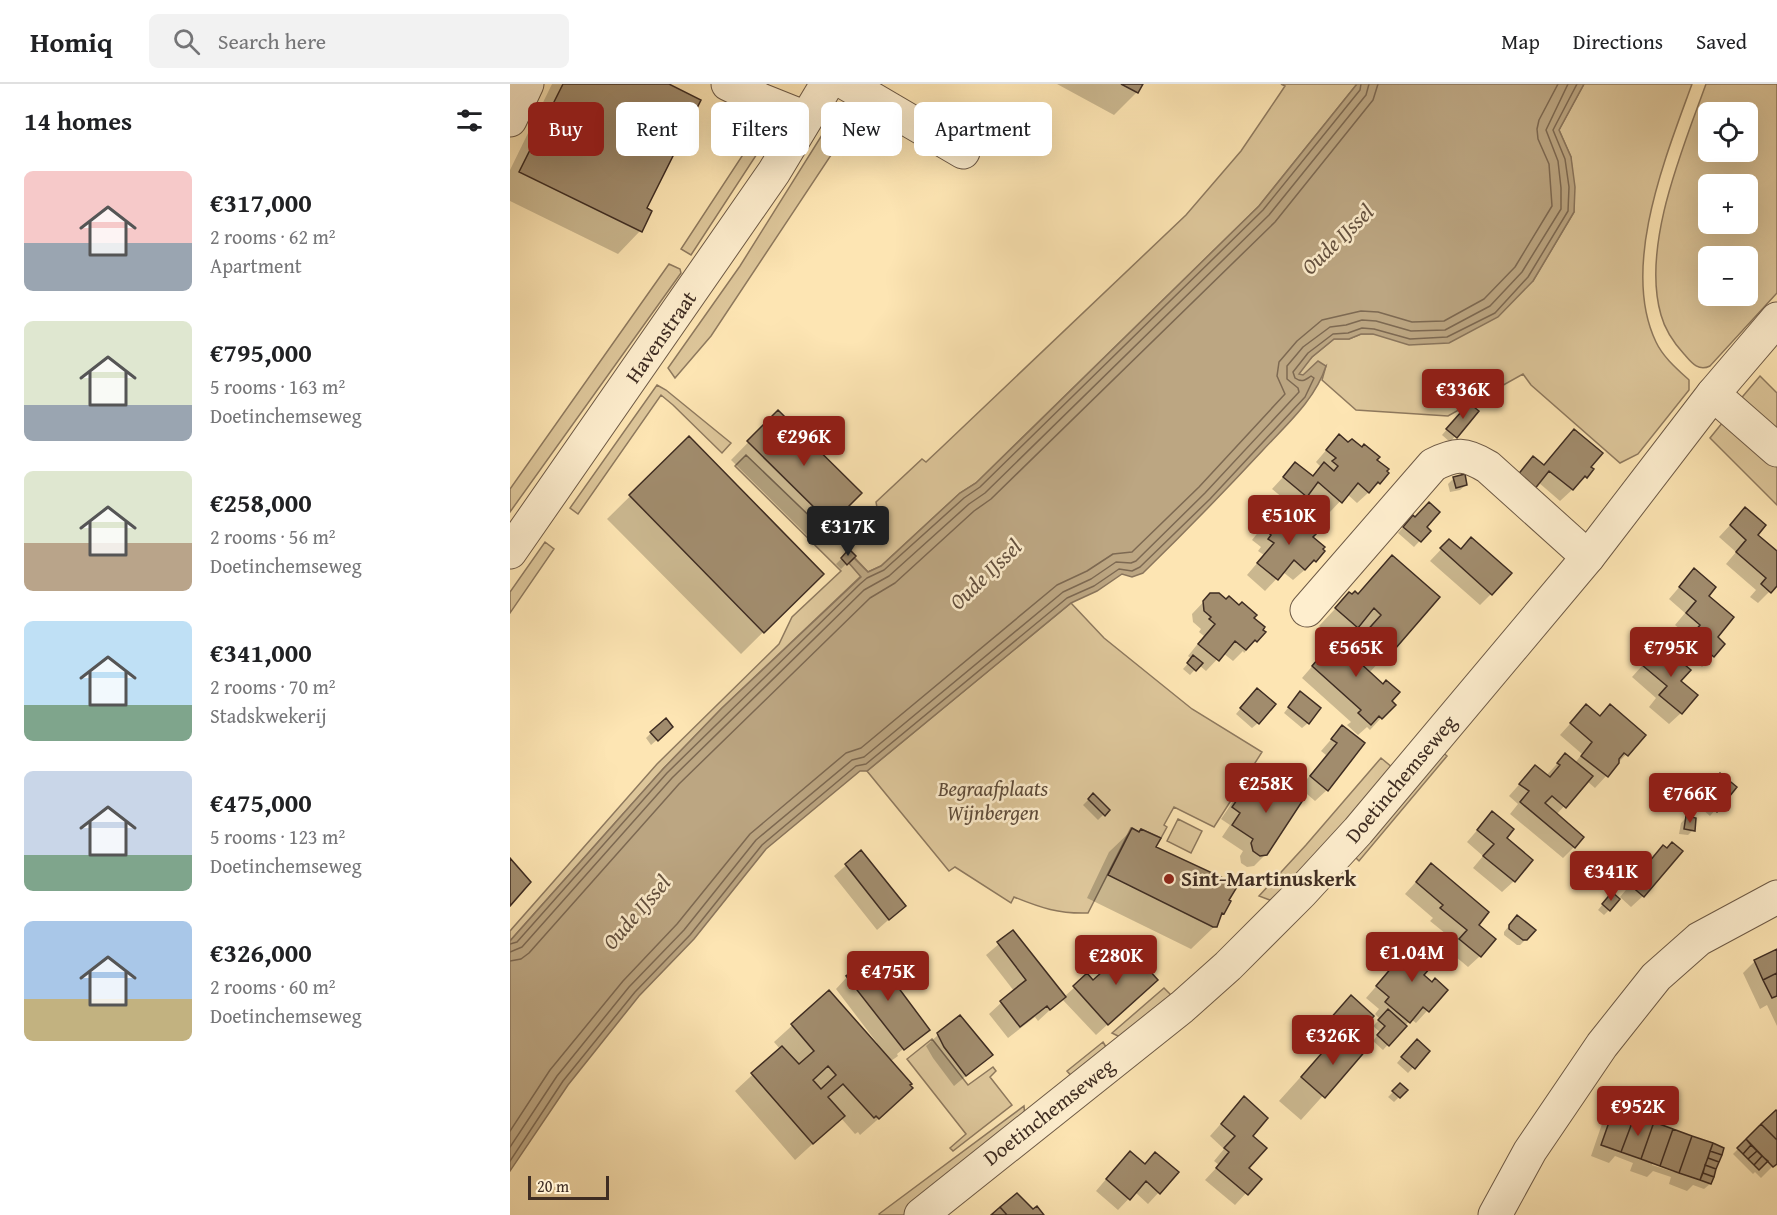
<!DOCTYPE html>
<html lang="en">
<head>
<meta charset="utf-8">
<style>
  body { margin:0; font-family:"Gentium Book Plus",serif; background:#f2f2f2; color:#202124; height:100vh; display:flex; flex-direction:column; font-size:22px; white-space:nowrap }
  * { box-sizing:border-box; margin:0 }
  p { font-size:20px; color:#757577 }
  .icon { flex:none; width:33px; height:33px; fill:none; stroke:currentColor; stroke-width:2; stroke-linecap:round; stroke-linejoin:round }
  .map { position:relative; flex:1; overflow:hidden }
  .sheet { display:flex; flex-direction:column; background:#fff; width:510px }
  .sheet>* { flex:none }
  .guide { position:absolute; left:18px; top:18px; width:570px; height:54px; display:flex; gap:12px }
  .fabs { position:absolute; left:1188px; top:18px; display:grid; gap:12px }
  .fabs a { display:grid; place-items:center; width:60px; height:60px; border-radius:9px; background:#fff; box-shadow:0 6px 24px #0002; font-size:30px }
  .scale { position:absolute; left:18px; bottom:15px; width:81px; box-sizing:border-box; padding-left:6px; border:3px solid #3e2c22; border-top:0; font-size:16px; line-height:21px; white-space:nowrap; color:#3e2c22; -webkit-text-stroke:4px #feeece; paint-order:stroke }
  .price { position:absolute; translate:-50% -51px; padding:0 14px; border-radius:6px; background:#8f2418; color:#fff; font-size:20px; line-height:39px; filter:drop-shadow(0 2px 3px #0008) }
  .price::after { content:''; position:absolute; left:50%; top:36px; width:18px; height:14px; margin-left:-9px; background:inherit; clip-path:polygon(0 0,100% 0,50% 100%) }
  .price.current { background:#222; color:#fff }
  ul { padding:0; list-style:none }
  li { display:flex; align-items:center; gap:18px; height:150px; padding:0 24px }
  li span { display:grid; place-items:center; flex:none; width:168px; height:120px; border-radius:9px; color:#555 }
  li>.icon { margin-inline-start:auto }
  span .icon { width:72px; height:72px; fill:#fffc; stroke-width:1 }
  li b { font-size:26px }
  h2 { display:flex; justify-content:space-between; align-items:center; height:72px; padding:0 24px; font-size:26px }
  .chip { padding:0 21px; border-radius:9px; background:#fff; box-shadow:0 6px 24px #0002; font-size:21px; line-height:54px }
  .chip.current { background:#8f2418; color:#fff }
  header { display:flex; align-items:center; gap:36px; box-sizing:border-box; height:84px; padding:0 30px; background:#fff; border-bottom:2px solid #e0e0e0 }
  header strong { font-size:28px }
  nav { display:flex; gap:33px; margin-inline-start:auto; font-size:21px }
  .search { width:420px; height:54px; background:#f2f2f2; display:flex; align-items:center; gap:15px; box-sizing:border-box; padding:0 21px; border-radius:9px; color:#757577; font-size:22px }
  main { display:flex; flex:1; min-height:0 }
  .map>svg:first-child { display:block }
  .green { fill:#ddc69a; stroke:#8e795e; stroke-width:1.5; fill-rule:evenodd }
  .water { fill:#bca682; stroke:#8a755c; stroke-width:1.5 }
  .shadow { fill:#0003; fill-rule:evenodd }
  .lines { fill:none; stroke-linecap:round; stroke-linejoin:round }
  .shore { stroke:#7d6952; stroke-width:1.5 }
  .building { fill:#a18c6d; stroke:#3e2c22; stroke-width:1.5; fill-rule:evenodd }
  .minor-casing { stroke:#6e5a46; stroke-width:35 }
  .tertiary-casing { stroke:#6e5a46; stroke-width:35 }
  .minor { stroke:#feeece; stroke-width:33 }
  .tertiary { stroke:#feeece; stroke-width:33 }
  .poi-dot { fill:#8f2418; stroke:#feeece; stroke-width:2 }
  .labels { text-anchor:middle; stroke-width:5; stroke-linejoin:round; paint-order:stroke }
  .street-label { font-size:21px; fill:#3e2c22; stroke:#feeece }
  .park-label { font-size:21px; font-style:italic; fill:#5e4b3a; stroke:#feeece }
  .poi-label { font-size:21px; font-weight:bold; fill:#3e2c22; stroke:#feeece; text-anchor:start }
  .water-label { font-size:22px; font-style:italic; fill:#64513f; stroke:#feeece }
</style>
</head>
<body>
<header>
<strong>Homiq</strong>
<div class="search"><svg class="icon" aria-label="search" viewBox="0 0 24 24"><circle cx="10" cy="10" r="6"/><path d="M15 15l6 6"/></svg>Search here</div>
<nav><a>Map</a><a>Directions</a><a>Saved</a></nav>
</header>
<main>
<section class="sheet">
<h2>14 homes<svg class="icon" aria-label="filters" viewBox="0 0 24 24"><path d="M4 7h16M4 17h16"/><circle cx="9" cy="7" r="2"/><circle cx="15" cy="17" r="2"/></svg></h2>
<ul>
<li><span style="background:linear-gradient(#f6c9c9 60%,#9aa5b1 0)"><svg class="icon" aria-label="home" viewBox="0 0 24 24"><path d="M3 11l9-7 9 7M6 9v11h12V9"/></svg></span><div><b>€317,000</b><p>2 rooms · 62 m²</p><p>Apartment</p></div></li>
<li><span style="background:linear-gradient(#dfe7d0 70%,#9aa5b1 0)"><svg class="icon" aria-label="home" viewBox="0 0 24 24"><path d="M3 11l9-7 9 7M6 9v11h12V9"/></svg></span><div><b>€795,000</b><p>5 rooms · 163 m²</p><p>Doetinchemseweg</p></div></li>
<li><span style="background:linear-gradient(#dfe7d0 60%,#b9a48a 0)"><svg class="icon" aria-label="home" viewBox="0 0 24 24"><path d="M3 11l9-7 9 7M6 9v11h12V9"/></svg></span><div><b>€258,000</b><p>2 rooms · 56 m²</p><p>Doetinchemseweg</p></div></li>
<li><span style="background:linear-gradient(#bfe0f5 70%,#7fa58c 0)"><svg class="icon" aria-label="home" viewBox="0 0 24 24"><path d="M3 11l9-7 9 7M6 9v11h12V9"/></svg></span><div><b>€341,000</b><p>2 rooms · 70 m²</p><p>Stadskwekerij</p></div></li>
<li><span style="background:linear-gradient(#c9d6e8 70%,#7fa58c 0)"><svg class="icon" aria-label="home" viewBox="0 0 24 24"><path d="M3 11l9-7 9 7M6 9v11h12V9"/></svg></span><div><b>€475,000</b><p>5 rooms · 123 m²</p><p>Doetinchemseweg</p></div></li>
<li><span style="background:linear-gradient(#a9c7e8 65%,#c2b280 0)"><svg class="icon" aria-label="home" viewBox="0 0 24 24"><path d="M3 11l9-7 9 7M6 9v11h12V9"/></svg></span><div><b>€326,000</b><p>2 rooms · 60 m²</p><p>Doetinchemseweg</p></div></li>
</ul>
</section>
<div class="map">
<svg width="1267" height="1131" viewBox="0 0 1267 1131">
  <rect width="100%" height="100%" fill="#fde5b3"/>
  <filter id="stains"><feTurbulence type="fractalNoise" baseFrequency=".00333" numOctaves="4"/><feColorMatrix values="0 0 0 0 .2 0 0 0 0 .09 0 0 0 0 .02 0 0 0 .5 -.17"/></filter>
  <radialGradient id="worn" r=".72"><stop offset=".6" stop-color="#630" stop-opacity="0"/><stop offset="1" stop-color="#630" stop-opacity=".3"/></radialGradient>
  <path class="green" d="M771,0H847L749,122L466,399L450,409L371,482L358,488L345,474L339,479L351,492L212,624L153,685L0,857V847L147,680L269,560L282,533L331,487L225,382L236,371L314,446L344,452L368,429L366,418L412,375L416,378L432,363L676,131L731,67L769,11L775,2Z
    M1074,0H1182C1156,72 1110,183 1146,258C1153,273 1167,285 1179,296V306L1128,370L1110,379L1021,301L1013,290L938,332L846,326L812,296L816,282L655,434L802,273L824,255H839L851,250H863L1023,197L1064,128L1061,73L1049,46Z
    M1196,0H1267V209L1200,282C1188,288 1181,278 1174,270C1164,259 1155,246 1151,231C1131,162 1173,64 1196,0ZM1198,28H1238V68H1198ZM1198,100H1238V140H1198ZM1198,172H1238V212H1198Z
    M348,25L351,26L201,252L165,294L158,284L230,182L327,27Z
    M255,37L260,46L258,53L181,171L171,165Z
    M159,180L170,185L171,189L0,428V405Z
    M1250,292L1267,309V356L1228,318Z
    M147,301L156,306L221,359L212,369L163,321L151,311L68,430L60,424Z
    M1217,333L1267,376V421L1200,354Z
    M35,458L44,465L0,529V508Z
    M561,519L594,554L682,625L752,668L704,743L664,723L654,741L657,743L651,754L631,745L629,748L621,744L578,829C549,830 531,824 504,813L501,819L445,783L439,787L357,687Z
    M930,666L937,672L849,777L842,770Z
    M871,674L883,684L765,818L749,812L796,761Z
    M668,735L692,747L681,769L657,757Z
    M654,904L660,910V918L614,955L602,949Z
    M422,955L458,1001L483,983L486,987L480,993L502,1021L443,1067L440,1064L456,1050L397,975Z
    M593,958L596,963L564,995L557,987Z
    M514,1022L515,1034L395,1131H370L369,1130Z"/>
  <path class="water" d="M847,0H1074L1049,46L1061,73L1065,103L1064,128L1023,197L988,233L939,259L899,261L863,250H851L839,255H824L802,273L789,290L793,291L808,277L816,282C805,316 777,340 753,366C714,408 674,449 633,489L622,493L612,490L587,507L561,519L357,687H350L256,765L184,855L129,912L58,1001L0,1087V857L153,685L212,624L351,493L339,479L344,474L358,488L371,482L450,409L466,399L749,122Z"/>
  <path class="shadow" d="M42,0H155L135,125L140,127L130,147L108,170L0,117V86Z
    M547,0H632L627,8L604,31Z
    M954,326L967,327L940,358L932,351Z
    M268,328L350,409L303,457L221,376Z
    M1064,347L1079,384L1076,393L1050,417L1028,398L997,404L1012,386L1033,382Z
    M179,354L312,490L231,570L97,435Z
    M818,364L865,376L869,399L847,419L837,410L819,429L797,410L784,423L762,405L785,380L801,393L811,383L806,378Z
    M944,394L956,401L950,406L940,408L938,400Z
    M1235,425L1246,451L1267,469V479L1264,482L1267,484V500L1248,519L1240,513L1246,506L1216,480L1226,468L1209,453Z
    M898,438L915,443L919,447L904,463L888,449Z
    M754,441L801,453L805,477L783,496L773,488L755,507L737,491L754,471L748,467L751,463L742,456Z
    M939,457L981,510L970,521L920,477Z
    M339,467L344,472L331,485L326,480Z
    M1184,486L1197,512L1206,553L1203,572L1192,583L1170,565L1180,553L1165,541L1175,529L1159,515Z
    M865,491L928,514L859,589L883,621L860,646L857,643L848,651L837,641L841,638L792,594L825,556L809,542L839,510L847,511ZM848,542L855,549L846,559L838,551Z
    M700,511L742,534L754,548L734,569L733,567L723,577L713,569L696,587L689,581L680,591L673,585L682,575L678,572L694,552L689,548L691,545L683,538L682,530Z
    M1150,562L1169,597L1171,629L1159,640L1139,623L1146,614L1122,593Z
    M742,611L748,639L742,644L726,630Z
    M785,615L798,639L792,644L774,629Z
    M1076,622L1089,633L1134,651L1085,704L1077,697L1046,731L1064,763L1053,774L1000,730L1008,720L999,712L1014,695L1036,692L1055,671L1065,679L1072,670L1050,651Z
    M832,643L817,706L805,717L790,704L816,671L811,667Z
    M156,648L141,661L136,654L141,649Z
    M765,695L756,770L744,782L737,783L731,779L730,772L733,767L712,753L720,741L711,735L724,716L736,705L749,713Z
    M1205,696L1225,703L1200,732L1185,719Z
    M583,711L598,726L588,736L573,721Z
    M982,729L995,755L1004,797L992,808L963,784L973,772L957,758Z
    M1176,734L1183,746L1178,751L1169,750L1171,739Z
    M622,746L644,764L721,809L713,829L704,843L681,865L577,814L599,768Z
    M1156,766L1133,812L1121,823L1110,813L1142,775Z
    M351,768L394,822L367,846L324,792Z
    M921,781L967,841L970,872L958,883L939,867L946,858L920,837L923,834L895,810Z
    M1097,815L1099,826L1094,831L1088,826Z
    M1002,838L1016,855L1010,861H1007L994,851V848Z
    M503,848L554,913L577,892L583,898L634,907L586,951L552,915L528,937L525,933L498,954L479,930L504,907L476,871Z
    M905,858L912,891L922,899L936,906L906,939L901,935L873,966L863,957L870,948L863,942L870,935L865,930L869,925L856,914Z
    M1267,867V942L1257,921L1250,925L1233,889L1245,877Z
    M337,893L418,945L408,956V953L387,970L388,972L381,977L383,1022L350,1051L348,1048L345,1050L331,1034L285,1076L225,1007L270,965L264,958L319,908L365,960L367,959L326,905Z
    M829,925L839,959L855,965L791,1036L769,1017L814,967L802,956Z
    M428,951L481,971L444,1002L423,974L416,962Z
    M901,962L918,967L898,989L887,979Z
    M890,1001L896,1006L884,1018L878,1013Z
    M723,1026L741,1052L737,1084L749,1095L725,1121L695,1096L709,1081L704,1077L714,1065L700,1052Z
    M1105,1026L1212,1064L1200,1100L1194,1105L1183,1101L1177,1107L1159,1100L1161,1093L1143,1087L1137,1093L1120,1087L1123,1079L1105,1072L1099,1079L1081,1072L1093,1037ZM1143,1078L1164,1085V1088L1142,1081Z
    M1267,1026V1078L1251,1094L1245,1088L1243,1090L1223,1070Z
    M645,1070L649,1108L638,1120L625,1108L608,1126L586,1107L608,1081H634Z"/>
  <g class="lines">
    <path class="shore" d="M0,860L7,858L157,689L350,500L357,494L374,486L454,414L470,403L753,126L850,6L851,0
      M0,868L12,863L162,694L354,506L379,492L459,420L475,409L759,131L856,11L859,0
      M0,877L11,875L19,869L169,700L360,514L385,499L464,427L481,415L765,138L863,16L868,0
      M0,1047L40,986L113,897L167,840L240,750L336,669L351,664L547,501L577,487L603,470L622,468L689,403L775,310L767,292L769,278L787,257L812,236L851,227L868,228L902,238L934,237L974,215L1005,183L1042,122L1039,80L1028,55L1027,45L1029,36L1048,0
      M0,1063L47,992L119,903L174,846L246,756L342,676L354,673L553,508L581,495L606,478L621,479L626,477L695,409L789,308L788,304L777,295V282L793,263L820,243L836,241L852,236L866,237L901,247L935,246L980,222L1012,188L1051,125V104L1048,77L1036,46L1058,0
      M0,1077L53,997L125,908L180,851L252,761L346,682L356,680L557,514L584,502L609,485L622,487L630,483L700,415L795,313L804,294L801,292C795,296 792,299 785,294L783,288L798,269L823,250L838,249L852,244L864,245L900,255L937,253L985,229L1018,193L1058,127L1059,103L1055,75L1043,46L1067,0"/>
  </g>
  <path class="building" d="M53,0H159L191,16L137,124L142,127L132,148L9,88Z
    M611,0H633L628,9Z
    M959,319L969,327L947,354L936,345Z
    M268,326L352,409L321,440L237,357Z
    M1064,345L1093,369L1081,383L1084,385L1077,394L1075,392L1063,406L1039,387L1024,406L1007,392L1023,372L1034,381Z
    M829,350L838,358L842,355L852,363L854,360L870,373L867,376L879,385L877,387L879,389L870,400L868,398L859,409L848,399L832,419L808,398L797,413L773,393L785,378L803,392L814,378L824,387L828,382L822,377L826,374L816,366Z
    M179,352L314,490L254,549L119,411Z
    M955,390L957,401L946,404L943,393Z
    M919,418L930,428L917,443L921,447L911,458L893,443L903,431L905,433Z
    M1235,423L1256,441L1248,451L1267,467V502L1261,509L1251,500L1256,494L1226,468L1236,456L1220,441Z
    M765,428L775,435L778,432L788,440L790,437L806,450L803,453L815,463L813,465L815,467L806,478L804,476L795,486L784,476L768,496L747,479L764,459L758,455L761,451L752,443Z
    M961,453L1002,489L982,511L930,464L939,455L951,465Z
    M339,465L346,472L337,481L331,474Z
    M882,471L930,513L879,572L854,550L871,531L864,524L848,544L825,524L839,508L842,510L845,507L848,510Z
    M1184,484L1206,503L1199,512L1224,533L1208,553L1215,560L1204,573L1180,553L1190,541L1176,529L1186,517L1169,503Z
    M700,509H709L716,515L719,512L729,521L732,518L747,531L744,534L755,543L753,546L756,548L747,558L745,556L736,566L725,557L709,577L688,560L705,540L699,535L701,533L694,527L693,517Z
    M834,545L858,566L848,577L873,600L876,596L890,608L882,617L886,621L872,635L869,632L861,641L848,629L851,626L802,582Z
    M1150,560L1181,586L1171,597L1188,611L1172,630L1149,611L1157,602L1132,581Z
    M683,571L693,579L686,587L677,579Z
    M747,604L766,620L749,640L730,624Z
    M790,607L811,624L799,640L778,623Z
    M1076,620L1090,632L1100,620L1136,651L1118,672L1114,669L1109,675V679L1098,693L1071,672L1082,658L1060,639Z
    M156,634L163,643L148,657L140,648Z
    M832,641L855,659L818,707L800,692L827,659L821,655Z
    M1055,669L1083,692L1056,724L1042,712L1035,719L1074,753L1065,764L1010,718L1019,707L1009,700L1025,681L1040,693L1050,681L1047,679Z
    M1210,689L1227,703L1207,728L1189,713Z
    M765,693L795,713L757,771L750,772L743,767L741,759L743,755L722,741L730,729L722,723L736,703L751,713Z
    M583,709L600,726L595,732L578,715Z
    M982,727L1004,745L997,754L1023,776L1005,798L973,772L984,760L967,746Z
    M1176,732L1186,734L1185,747L1174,745Z
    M622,744L629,748L631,745L651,754L646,763L726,800L727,803L719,816L721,817L714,830L712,829L707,843H703L598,791Z
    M1162,758L1173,767L1134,813L1120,801L1153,761L1157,764Z
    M351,766L396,822L379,836L335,780Z
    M0,774L21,798L0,822Z
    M921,779L979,828L969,841L986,855L971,873L949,855L957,846L930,824L933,821L906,798Z
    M1102,808L1110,815L1100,827L1092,820Z
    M1007,831L1026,846L1017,856H1013L999,845V841Z
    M503,846L556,913L540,926L537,922L510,943L490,917L516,896L487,858Z
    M905,856L928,875L914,891L922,898L925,894L938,906L919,928L913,923L900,939L875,918L879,913L866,902Z
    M619,864L648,896L598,941L563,902L577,889L583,896Z
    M1267,865V889L1253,896L1244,876Z
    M364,871L420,946L394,966L336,892Z
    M1267,889V912L1262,914L1253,896Z
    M319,906L402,1000L400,1001L403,1004L369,1035L366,1032L364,1034L333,1000L318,1013L335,1032L303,1060L241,989L272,962L289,980L304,967L281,940ZM318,982L326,991L311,1005L303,996Z
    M841,911L864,932L836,965L812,944Z
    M878,925L897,942L879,962L867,951L875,942L868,936Z
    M450,931L483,971L456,992L434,963L427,949Z
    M825,954L836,965L845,954L857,965L815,1014L791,993Z
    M907,955L920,967L905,985L891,973Z
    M890,999L898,1006L890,1014L882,1007Z
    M734,1012L758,1034L743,1052L757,1064L739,1084L752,1095L738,1111L706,1084L719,1068L714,1064L725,1052L711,1040Z
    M1104,1024L1125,1031L1111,1068L1091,1061Z
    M1266,1026L1267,1027V1056L1251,1040Z
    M1125,1031L1144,1038L1131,1075L1111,1068Z
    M1144,1038L1163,1045L1150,1082L1131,1075Z
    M1251,1040L1267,1056V1080L1263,1083L1236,1055Z
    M1163,1045L1182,1052L1169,1089L1150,1082Z
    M1182,1052L1203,1059L1190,1096L1169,1089Z
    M1236,1055L1241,1061L1233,1070L1227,1064Z
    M1203,1059L1214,1064L1212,1071L1200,1067Z
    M1241,1061L1247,1067L1238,1075L1233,1070Z
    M620,1067L635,1080L645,1068L669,1088L650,1110L636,1097L620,1116L596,1095Z
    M1200,1067L1212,1071L1209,1078L1198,1074Z
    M1247,1067L1252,1072L1244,1081L1238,1075Z
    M1252,1072L1258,1077L1249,1086L1244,1081Z
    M1198,1074L1209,1078L1206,1085L1195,1081Z
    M1195,1081L1206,1085L1204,1093L1193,1089Z
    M1193,1089L1204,1093L1201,1100L1190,1096Z
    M507,1109L523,1125L527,1122L534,1131H497L490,1123Z
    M490,1123L497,1131H481Z"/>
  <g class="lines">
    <defs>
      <path id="minor" d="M218,0L251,16L296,34
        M337,0L453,68
        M0,36L17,0
        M1203,310L1267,366
        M797,526L923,381C946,369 955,369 978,383L1078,473
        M985,1131L1020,1067L1092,961L1146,893L1189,855L1267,813"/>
      <path id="tertiary" d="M0,468L264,88L317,0
        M411,1131L672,923L718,882L791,809L848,747L1078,473L1203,310L1267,235"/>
    </defs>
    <use href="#minor" class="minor-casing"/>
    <use href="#tertiary" class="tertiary-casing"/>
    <use href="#minor" class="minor"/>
    <use href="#tertiary" class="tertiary"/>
  </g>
  <circle class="poi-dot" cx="659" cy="795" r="6"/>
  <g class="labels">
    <g class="street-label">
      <text transform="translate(151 253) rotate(-55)" y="7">Havenstraat</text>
      <text transform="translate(891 695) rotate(-50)" y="7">Doetinchemseweg</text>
      <text transform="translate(539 1028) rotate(-38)" y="7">Doetinchemseweg</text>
    </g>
    <g class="park-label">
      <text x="483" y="712">Begraafplaats<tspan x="483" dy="24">Wijnbergen</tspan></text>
    </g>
    <g class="poi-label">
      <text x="671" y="802">Sint-Martinuskerk</text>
    </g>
    <g class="water-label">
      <text transform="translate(827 155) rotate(-44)" y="8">Oude IJssel</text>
      <text transform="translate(475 490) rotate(-44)" y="8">Oude IJssel</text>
      <text transform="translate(126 828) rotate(-49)" y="8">Oude IJssel</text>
    </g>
  </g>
  <rect width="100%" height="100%" filter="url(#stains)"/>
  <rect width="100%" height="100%" fill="url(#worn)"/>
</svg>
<div class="fabs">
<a><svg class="icon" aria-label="locate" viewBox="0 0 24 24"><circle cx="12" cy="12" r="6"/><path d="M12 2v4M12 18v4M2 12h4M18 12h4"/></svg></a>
<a>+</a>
<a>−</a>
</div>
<div class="scale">20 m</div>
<b class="price" style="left:953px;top:336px">€336K</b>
<b class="price" style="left:294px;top:383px">€296K</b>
<b class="price" style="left:779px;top:462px">€510K</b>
<b class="price current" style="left:338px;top:473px">€317K</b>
<b class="price" style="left:846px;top:594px">€565K</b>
<b class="price" style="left:1161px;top:594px">€795K</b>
<b class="price" style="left:756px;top:730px">€258K</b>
<b class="price" style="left:1180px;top:740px">€766K</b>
<b class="price" style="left:1101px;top:818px">€341K</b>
<b class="price" style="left:902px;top:899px">€1.04M</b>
<b class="price" style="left:606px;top:902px">€280K</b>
<b class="price" style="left:378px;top:918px">€475K</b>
<b class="price" style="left:823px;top:982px">€326K</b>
<b class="price" style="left:1128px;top:1053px">€952K</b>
<div class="guide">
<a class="chip current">Buy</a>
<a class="chip">Rent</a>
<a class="chip">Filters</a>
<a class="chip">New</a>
<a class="chip">Apartment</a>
</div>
</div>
</main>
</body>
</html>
